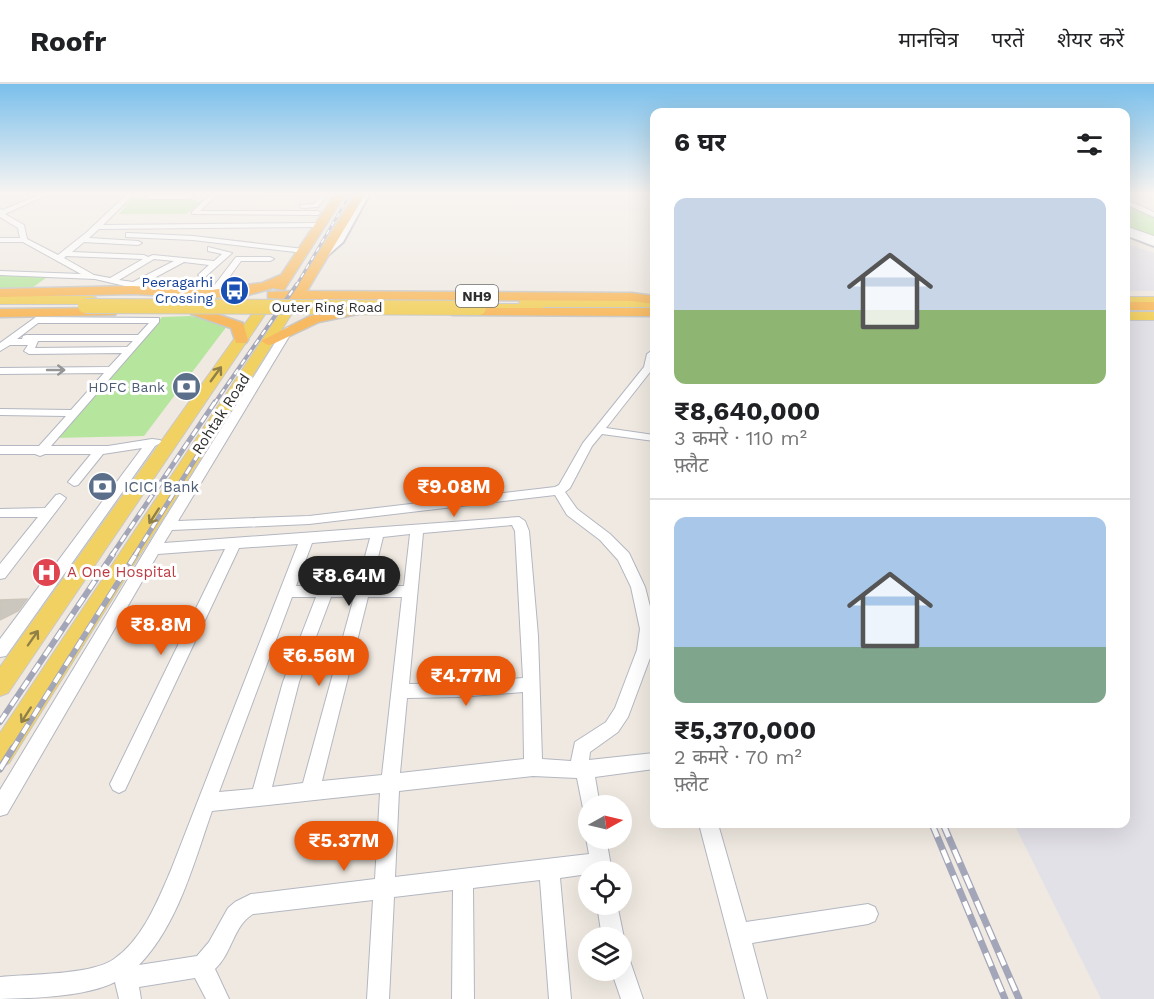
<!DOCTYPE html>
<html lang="hi">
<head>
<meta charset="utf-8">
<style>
  body { margin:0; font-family:"Work Sans","Noto Sans Devanagari",sans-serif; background:#f6f6f6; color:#202124; height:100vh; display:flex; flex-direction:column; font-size:22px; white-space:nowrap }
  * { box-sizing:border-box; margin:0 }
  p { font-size:20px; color:#757577 }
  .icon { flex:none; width:33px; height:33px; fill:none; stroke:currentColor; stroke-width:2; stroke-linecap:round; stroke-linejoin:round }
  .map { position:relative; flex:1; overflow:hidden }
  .side { position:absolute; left:650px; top:24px; width:480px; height:720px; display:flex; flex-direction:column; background:#fff; border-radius:12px; box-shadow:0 6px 24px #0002 }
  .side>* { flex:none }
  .needle { width:39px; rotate:82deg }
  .controls { position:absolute; left:578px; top:711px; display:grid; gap:12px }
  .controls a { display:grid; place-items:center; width:54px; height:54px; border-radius:50%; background:#fff; box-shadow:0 6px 24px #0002; font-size:30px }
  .price { position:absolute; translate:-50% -51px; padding:0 14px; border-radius:21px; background:#ea580c; color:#fff; font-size:20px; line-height:39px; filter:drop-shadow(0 2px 3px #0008) }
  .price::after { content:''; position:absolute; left:50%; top:36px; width:18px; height:14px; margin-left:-9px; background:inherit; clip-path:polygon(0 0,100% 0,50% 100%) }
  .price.on { background:#222; color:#fff }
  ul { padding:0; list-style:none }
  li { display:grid; align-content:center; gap:12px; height:318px; padding:0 24px }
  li+li { border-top:2px solid #e0e0e0 }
  li span { display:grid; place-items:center; height:186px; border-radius:12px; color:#555 }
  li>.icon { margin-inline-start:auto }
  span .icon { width:108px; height:108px; fill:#fffc; stroke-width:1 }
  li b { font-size:26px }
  h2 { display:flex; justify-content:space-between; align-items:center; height:72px; padding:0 24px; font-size:26px }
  header { display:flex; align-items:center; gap:36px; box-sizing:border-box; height:84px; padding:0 30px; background:#fff; border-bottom:2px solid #e0e0e0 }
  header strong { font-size:28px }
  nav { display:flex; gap:33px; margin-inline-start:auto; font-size:21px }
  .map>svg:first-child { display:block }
  .industrial { fill:#e3e1e8 }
  .green { fill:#b6e59e }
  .building { fill:#cbc7bf; stroke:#cbc5ba; stroke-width:1.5 }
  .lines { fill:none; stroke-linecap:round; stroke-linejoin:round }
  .minor-casing { stroke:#b4b7c1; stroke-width:2 }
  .tertiary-casing { stroke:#b4b7c1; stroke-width:4 }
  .primary-casing { stroke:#c9c9c9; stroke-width:2 }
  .trunk-casing { stroke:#c9c9c9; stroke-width:3 }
  .minor { fill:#fff; fill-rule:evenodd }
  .tertiary { fill:#fff; fill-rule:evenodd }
  .primary { fill:#f2d163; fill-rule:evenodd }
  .trunk { fill:#f8ba60; fill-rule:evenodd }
  .rail-far4-casing { stroke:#a3a6b8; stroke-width:3 }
  .rail-far3-casing { stroke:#a3a6b8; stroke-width:4 }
  .rail-far2-casing { stroke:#a3a6b8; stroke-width:5 }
  .rail-far1-casing { stroke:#a3a6b8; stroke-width:6 }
  .rail-casing { stroke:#a3a6b8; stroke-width:7 }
  .rail-far4 { stroke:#fff; stroke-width:1.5; stroke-dasharray:5; stroke-linecap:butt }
  .rail-far3 { stroke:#fff; stroke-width:2; stroke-dasharray:6; stroke-linecap:butt }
  .rail-far2 { stroke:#fff; stroke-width:3; stroke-dasharray:8; stroke-linecap:butt }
  .rail-far1 { stroke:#fff; stroke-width:4; stroke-dasharray:10; stroke-linecap:butt }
  .rail { stroke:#fff; stroke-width:4.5; stroke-dasharray:14; stroke-linecap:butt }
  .primary-bridge-casing { stroke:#c9c9c9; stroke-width:16; stroke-linecap:butt }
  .primary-bridge { stroke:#f2d163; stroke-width:14 }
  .oneway { stroke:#969696 }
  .oneway2 { stroke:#908048 }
  .labels { text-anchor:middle; stroke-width:6; stroke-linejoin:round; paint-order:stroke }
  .far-transit-label { font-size:14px; fill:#164399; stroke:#fff; text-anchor:end }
  .shield { fill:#fff; stroke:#6d6d6d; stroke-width:1.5 }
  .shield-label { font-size:14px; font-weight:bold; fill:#2e2e2e }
  .far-street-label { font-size:14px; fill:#2e2e2e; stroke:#fff }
  .far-service-label { font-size:14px; fill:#4e5e75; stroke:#fff; text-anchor:end }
  .street-label { font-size:15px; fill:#2e2e2e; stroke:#fff }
  .service-label { font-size:15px; fill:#4e5e75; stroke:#fff; text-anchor:start }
  .health-label { font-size:15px; fill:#be3a42; stroke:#fff; text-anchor:start }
</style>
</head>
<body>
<header>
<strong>Roofr</strong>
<nav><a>मानचित्र</a><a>परतें</a><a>शेयर करें</a></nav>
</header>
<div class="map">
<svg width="1154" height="915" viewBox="0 0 1154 915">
  <rect width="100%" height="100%" fill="#efe9e1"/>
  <path class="industrial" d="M1125,159L1154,169V207H1125Z
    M1125,234H1154V915H1101L1014,740H1125Z"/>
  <path class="green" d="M133,114L195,115L194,117L203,118L186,130H119Z
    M1125,119L1154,134V153L1125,143Z
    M0,190L50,191L32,204H0Z
    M190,232L212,235L227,242L144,352L53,354L162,233Z"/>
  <path class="building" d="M27,515L18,527L0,536V516Z"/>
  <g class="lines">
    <defs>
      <path id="minor" d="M43,109H51L5,130L24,141L27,155L58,171L87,148L128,109H135L103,141L320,139L324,141L320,143L99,145L89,154L138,157L142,159L138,161L84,158L72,168L144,171L148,173L153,171L214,177L222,170L208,167V163L232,169L205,193L198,191L209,181L184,178L141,201V204L138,205L95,195L0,191V187L81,190L23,158H0V154H20L18,144L0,133V125L3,126ZM66,172L143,175L110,194L94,191L64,174ZM154,175L174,177L133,198L119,196Z
        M190,109H197L189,115H149L146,113L149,111H187Z
        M212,109H219L200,127H318L321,129L318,131L192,130V128Z
        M258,109H328L318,123L302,124L300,121L314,120L320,112L261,111Z
        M1125,109H1150L1125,112Z
        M1125,115L1154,128V133L1125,120Z
        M1125,142L1154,152V157L1125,147Z
        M129,149L193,152L304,165L308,167L304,169L193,156L126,153V149Z
        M236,173H270L274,175L270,177H241L216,211H210V207Z
        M36,233L159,234V238L51,362H108L152,355L160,356L162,358L155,362L6,572L0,573V555L142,364L103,370L78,401L74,402L68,398L91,370H45L40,372L35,370H0V362H39L66,332L0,331V325L71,326L104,289L0,290V284L109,283L122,269L29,270L24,267L28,261H10L0,267V259ZM38,239H149L138,251H26L23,252L22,255H17ZM38,257H133L127,263L35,264Z
        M288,243L293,246L178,437L309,432L555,403L559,401L583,359L644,283L647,270L654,265V283L606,344L654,351V357L602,350L592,362L570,404L565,408L577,425L610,450L629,469L645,503L654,538L653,566L628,633L618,648L590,668L589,676L654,669V685L595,693L600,722H588V730L584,729L577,694L533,692L399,707L395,793L589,770L586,754L588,750V754H606L612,788H588V790L560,794L571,915H549L540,796L473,804L474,915H452L453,806L394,813L389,915H367L373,816L253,830C233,842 232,870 215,885L229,915H206L195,894L139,903L141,915H119L115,898C85,913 34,914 0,915V893C29,890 92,891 114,875C143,855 158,816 171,786L298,460L239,464L125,706L119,709L113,706L110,700L113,694L225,465L158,470L7,730L0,732V706L162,439L283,246ZM555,411L567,431L600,456L618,476L631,503L640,545L637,566L615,624L606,638L575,658L571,677L542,675L538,552L529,447L525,437L519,433L164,459L172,446L309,440ZM512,441L515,447L523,594L458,599L409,600L423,449ZM410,450L404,502H371L383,453ZM370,454L357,502H296L312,459ZM292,513H316L283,598L253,705L219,708ZM331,513H354L303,699L272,703L299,598ZM368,513H402L382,691L322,697ZM523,608L524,675L400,689L407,614L458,613ZM380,709L375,795L251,810L235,818L228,824L209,858L197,872L139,881C178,841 194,778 212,727Z
        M60,410L66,414L64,417L5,494L0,495V480L38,433H0V425L45,424L56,411Z
        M699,740H718L746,838L868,820L875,823L878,830L875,837L868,840L752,859L767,915H745Z
        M597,820H617L624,854L621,861V854H602Z
        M621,871L629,874L643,915H621L611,886H621Z"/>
      <path id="tertiary" d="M362,109H370L343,158L328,171H322V167L334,156Z
        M1125,145L1154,156V162L1125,151Z"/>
      <path id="primary" d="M0,212H93L99,216L93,220H0Z
        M1125,213H1154V221H1125Z
        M524,215H654V223H543L542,227L537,228H479L473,224L479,220H519L520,216Z
        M262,222L268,226L8,609L0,612V583L257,223Z
        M288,222L294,226L9,679L0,683V649L282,226Z
        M1125,228H1154V236H1125Z"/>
      <path id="trunk" d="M336,109H346L284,206L273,204L248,211L211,214L133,210L0,213V205L133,202L211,206L262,199L281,191Z
        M356,109H366L307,207L632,209L654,212V220L632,217L302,215L294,222L289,221V215L268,214V208L294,207Z
        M1125,218H1154V226H1125Z
        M196,223L243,239L248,256L246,259H236L231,244L191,230V224Z
        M353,223L358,224V230L319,238L273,260L268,261L261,257L310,232Z
        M110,224L117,228L115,231L0,233V225Z
        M457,224H654V232L452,231V225Z"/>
    </defs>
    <use href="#minor" class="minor-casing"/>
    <use href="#tertiary" class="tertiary-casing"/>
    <use href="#primary" class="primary-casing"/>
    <use href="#trunk" class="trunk-casing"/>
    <use href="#minor" class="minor"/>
    <use href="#tertiary" class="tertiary"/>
    <use href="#primary" class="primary"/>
    <use href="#trunk" class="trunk"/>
    <defs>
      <path id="rail-far4" d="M296,202L351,109"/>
      <path id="rail-far3" d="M214,320L297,200"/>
      <path id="rail-far2" d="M112,471L215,318
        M135,471L206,358"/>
      <path id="rail-far1" d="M0,638L113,470
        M12,666L136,470"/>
      <path id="rail" d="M0,685L13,664
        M932,740L1005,915
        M943,740L1019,915"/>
    </defs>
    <use href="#rail-far4" class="rail-far4-casing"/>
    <use href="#rail-far3" class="rail-far3-casing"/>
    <use href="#rail-far2" class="rail-far2-casing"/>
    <use href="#rail-far1" class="rail-far1-casing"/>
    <use href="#rail" class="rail-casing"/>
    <use href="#rail-far4" class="rail-far4"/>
    <use href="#rail-far3" class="rail-far3"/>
    <use href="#rail-far2" class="rail-far2"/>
    <use href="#rail-far1" class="rail-far1"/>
    <use href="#rail" class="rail"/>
    <defs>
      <path id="primary-bridge" d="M85,222L479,224"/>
    </defs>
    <use href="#primary-bridge" class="primary-bridge-casing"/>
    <use href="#primary-bridge" class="primary-bridge"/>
  </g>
  <defs><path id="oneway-shaft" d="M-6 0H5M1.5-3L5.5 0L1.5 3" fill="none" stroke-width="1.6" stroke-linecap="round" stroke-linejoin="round" transform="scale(1.5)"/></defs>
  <use class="oneway" href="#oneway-shaft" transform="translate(56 286)"/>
  <g class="oneway2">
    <use href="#oneway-shaft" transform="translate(216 290) rotate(-54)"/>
    <use href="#oneway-shaft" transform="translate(154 432) rotate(123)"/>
    <use href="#oneway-shaft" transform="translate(33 554) rotate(-55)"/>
    <use href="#oneway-shaft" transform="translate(26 631) rotate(123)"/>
  </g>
  <linearGradient id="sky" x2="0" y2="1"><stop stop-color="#7abfeb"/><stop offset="0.46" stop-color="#f8f5f2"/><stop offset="1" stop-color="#f8f5f2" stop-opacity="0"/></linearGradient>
  <rect width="1154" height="237" fill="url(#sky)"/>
  <defs>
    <symbol id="bus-disc" viewBox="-11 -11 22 22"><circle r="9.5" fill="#1a4fb4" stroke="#fff"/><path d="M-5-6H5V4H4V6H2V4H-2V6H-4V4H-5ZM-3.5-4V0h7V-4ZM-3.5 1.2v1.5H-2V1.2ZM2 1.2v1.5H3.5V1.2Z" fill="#fff"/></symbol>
    <symbol id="bank-disc" viewBox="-11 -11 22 22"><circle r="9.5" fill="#5c6f8a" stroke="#fff"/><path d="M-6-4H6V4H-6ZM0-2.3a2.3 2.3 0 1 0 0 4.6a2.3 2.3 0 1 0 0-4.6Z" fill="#fff"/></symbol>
    <symbol id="hospital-disc" viewBox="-11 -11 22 22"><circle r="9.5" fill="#e0444e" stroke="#fff"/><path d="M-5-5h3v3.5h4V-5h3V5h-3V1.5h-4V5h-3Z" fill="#fff"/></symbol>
  </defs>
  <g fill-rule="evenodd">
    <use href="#bus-disc" x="218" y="190" width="33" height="33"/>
    <use href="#bank-disc" x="170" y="286" width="33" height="33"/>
    <use href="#bank-disc" x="86" y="386" width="33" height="33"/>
    <use href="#hospital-disc" x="30" y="472" width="33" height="33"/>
  </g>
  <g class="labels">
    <g class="far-transit-label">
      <text x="213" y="203">Peeragarhi<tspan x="213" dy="16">Crossing</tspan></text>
    </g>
    <rect class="shield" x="456" y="201" width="42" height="22" rx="4.5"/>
    <g class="shield-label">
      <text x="477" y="217">NH9</text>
    </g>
    <g class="far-street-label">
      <text x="327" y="228">Outer Ring Road</text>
    </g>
    <g class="far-service-label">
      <text x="165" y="308">HDFC Bank</text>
    </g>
    <g class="street-label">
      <text transform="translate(221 330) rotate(-57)" y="5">Rohtak Road</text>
    </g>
    <g class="service-label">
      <text x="124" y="408">ICICI Bank</text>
    </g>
    <g class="health-label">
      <text x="67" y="493">A One Hospital</text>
    </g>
  </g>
</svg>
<div class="controls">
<a><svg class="needle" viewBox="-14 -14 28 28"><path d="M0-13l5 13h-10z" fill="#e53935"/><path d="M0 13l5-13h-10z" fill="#757577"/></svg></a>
<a><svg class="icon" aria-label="locate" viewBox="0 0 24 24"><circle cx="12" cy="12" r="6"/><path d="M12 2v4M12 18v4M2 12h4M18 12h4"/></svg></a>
<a><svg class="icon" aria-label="layers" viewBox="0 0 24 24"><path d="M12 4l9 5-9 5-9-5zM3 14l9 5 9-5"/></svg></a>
</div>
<b class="price" style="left:454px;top:434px">₹9.08M</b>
<b class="price on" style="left:349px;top:523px">₹8.64M</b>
<b class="price" style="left:161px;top:572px">₹8.8M</b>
<b class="price" style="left:319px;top:603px">₹6.56M</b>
<b class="price" style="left:466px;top:623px">₹4.77M</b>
<b class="price" style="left:344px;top:788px">₹5.37M</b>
<section class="side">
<h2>6 घर<svg class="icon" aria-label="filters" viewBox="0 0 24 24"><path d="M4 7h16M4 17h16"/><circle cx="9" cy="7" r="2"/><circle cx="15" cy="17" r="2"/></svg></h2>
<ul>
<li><span style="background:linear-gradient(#c9d6e8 60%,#8fb573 0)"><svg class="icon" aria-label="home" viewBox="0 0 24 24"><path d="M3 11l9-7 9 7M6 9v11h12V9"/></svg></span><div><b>₹8,640,000</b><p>3 कमरे · 110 m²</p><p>फ़्लैट</p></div></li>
<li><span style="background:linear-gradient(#a9c7e8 70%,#7fa58c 0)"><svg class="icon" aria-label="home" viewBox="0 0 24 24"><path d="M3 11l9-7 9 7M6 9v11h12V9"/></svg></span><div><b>₹5,370,000</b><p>2 कमरे · 70 m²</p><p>फ़्लैट</p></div></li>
</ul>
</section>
</div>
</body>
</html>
